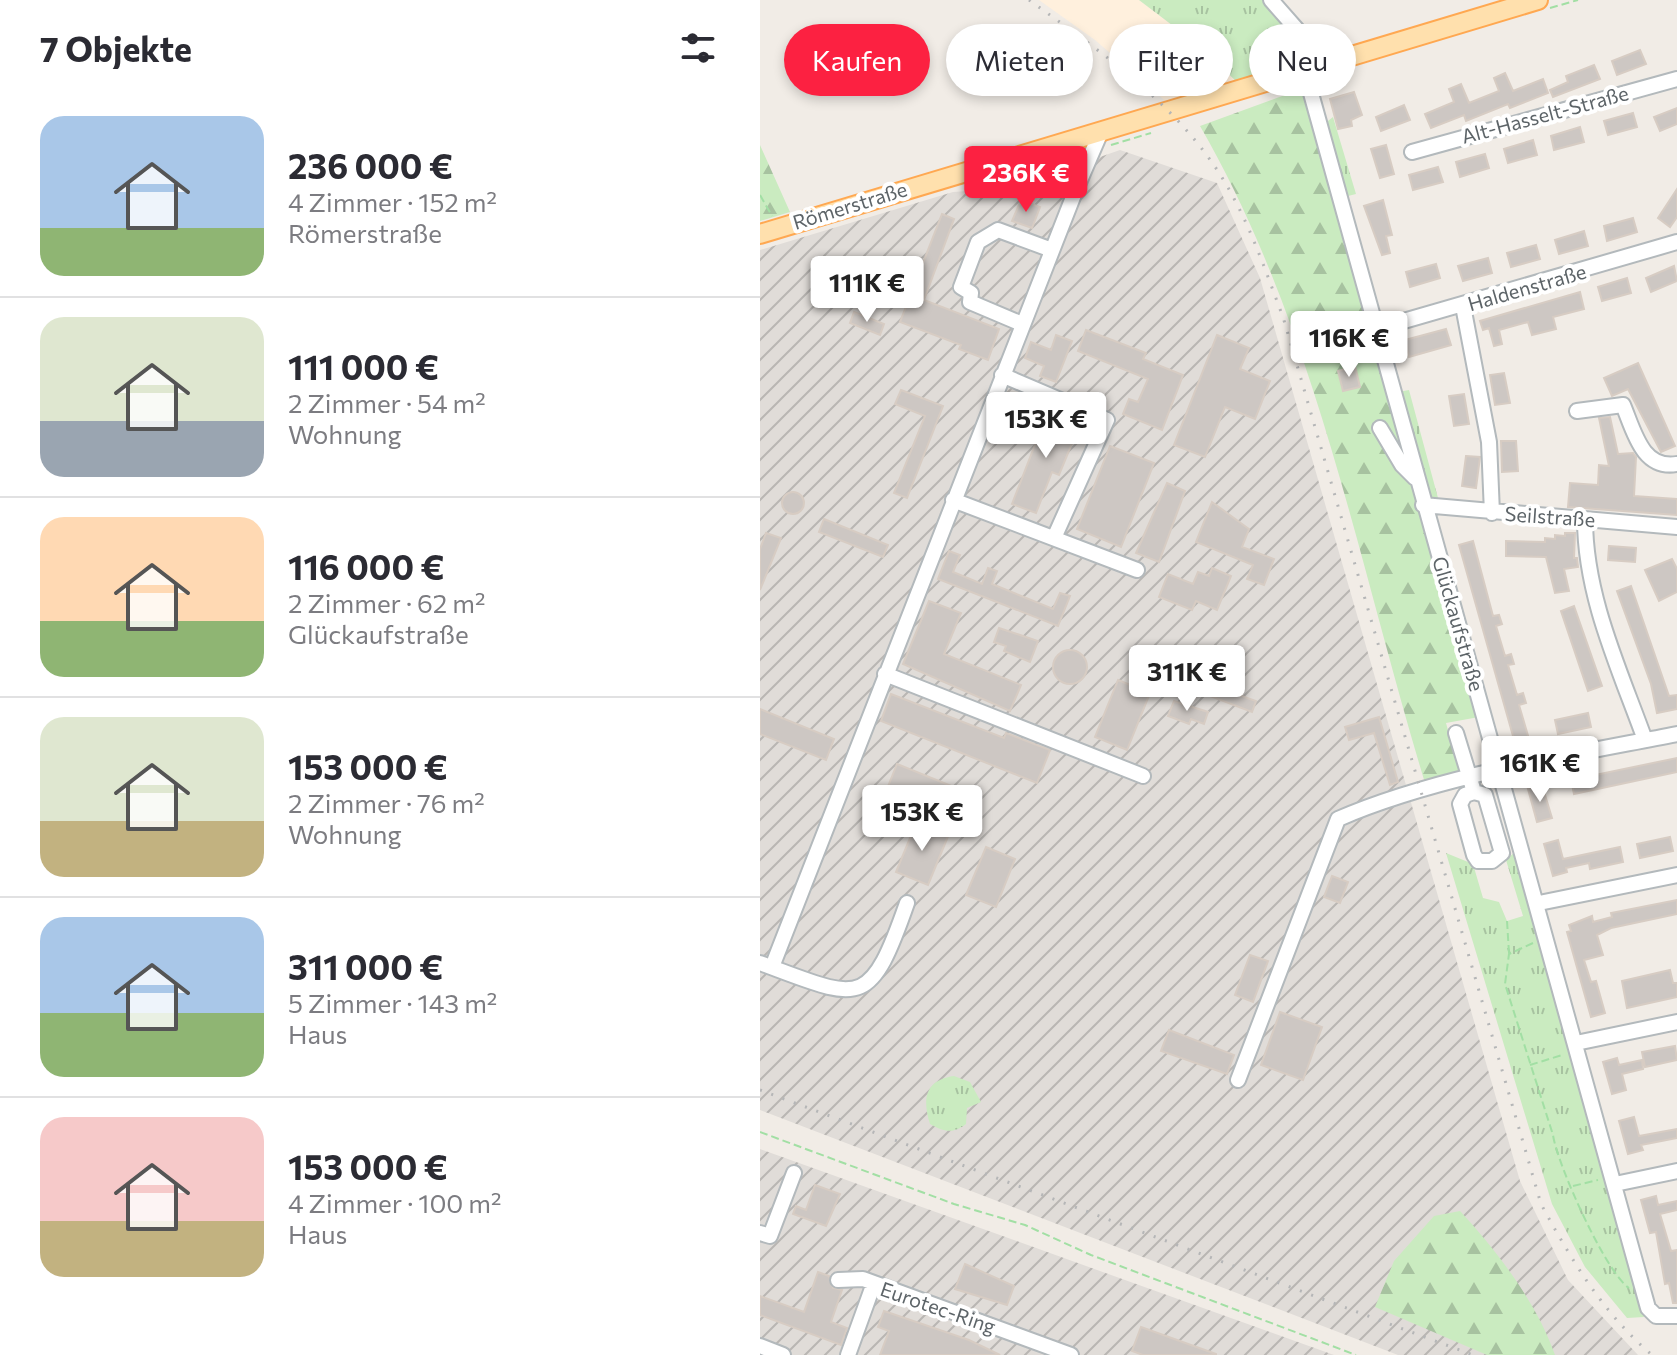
<!DOCTYPE html>
<html lang="de">
<head>
<meta charset="utf-8">
<style>
  body { margin:0; font-family:Commissioner,sans-serif; background:#f7f7f7; color:#2b2b33; height:100vh; display:flex; flex-direction:column; font-size:30px; white-space:nowrap }
  * { box-sizing:border-box; margin:0 }
  p { font-size:26px; color:#7c7c81 }
  .icon { flex:none; width:44px; height:44px; fill:none; stroke:currentColor; stroke-width:2; stroke-linecap:round; stroke-linejoin:round }
  .map { position:relative; flex:1; overflow:hidden }
  .side { display:flex; flex-direction:column; background:#fff; width:760px }
  .side>* { flex:none }
  .top-card { position:absolute; left:24px; top:24px; width:760px; height:72px; display:flex; gap:16px }
  .price { position:absolute; translate:-50% -68px; padding:0 18px; border-radius:8px; background:#fff; color:#222; font-size:26px; line-height:52px; filter:drop-shadow(0 2px 4px #0008) }
  .price::after { content:''; position:absolute; left:50%; top:48px; width:24px; height:18px; margin-left:-12px; background:inherit; clip-path:polygon(0 0,100% 0,50% 100%) }
  .price.current { background:#fc2141; color:#fff }
  ul { padding:0; list-style:none }
  li { display:flex; align-items:center; gap:24px; height:200px; padding:0 40px }
  li+li { border-top:2px solid #e1e1e2 }
  li span { display:grid; place-items:center; flex:none; width:224px; height:160px; border-radius:24px; color:#555 }
  li>.icon { margin-inline-start:auto }
  span .icon { width:96px; height:96px; fill:#fffc; stroke-width:1 }
  li b { font-size:34px }
  h2 { display:flex; justify-content:space-between; align-items:center; height:96px; padding:0 40px; font-size:34px }
  .chip { padding:0 28px; border-radius:36px; background:#fff; box-shadow:0 4px 12px #0003; font-size:28px; line-height:72px }
  .chip.current { background:#fc2141; color:#fff }
  main { display:flex; flex:1; min-height:0 }
  .map>svg:first-child { display:block }
  .commercial { fill:#fff0dd }
  .industrial { fill:url(#industrial-furrows) }
  .grass { fill:url(#grass-tufts) }
  .forest { fill:url(#forest-firs) }
  .building { fill:#cdc7c3; stroke:#d7ccc3; stroke-width:2 }
  .lines { fill:none; stroke-linecap:round; stroke-linejoin:round }
  .minor-casing { stroke:#b3b9bc; stroke-width:18 }
  .major-casing { stroke:#ffa851; stroke-width:22 }
  .path { stroke:#a2dfa4; stroke-width:2; stroke-dasharray:8 4; stroke-linecap:butt }
  .minor { stroke:#fff; stroke-width:14 }
  .major { stroke:#ffe0ad; stroke-width:18 }
  .rail { stroke:#b5b6b7; stroke-width:3; stroke-dasharray:2 10; stroke-linecap:butt }
  .labels { text-anchor:middle; stroke-width:8; stroke-linejoin:round; paint-order:stroke }
  .street-label { font-size:20px; fill:#5d6468; stroke:#fff }
</style>
</head>
<body>
<main>
<section class="side">
<h2>7 Objekte<svg class="icon" aria-label="filters" viewBox="0 0 24 24"><path d="M4 7h16M4 17h16"/><circle cx="9" cy="7" r="2"/><circle cx="15" cy="17" r="2"/></svg></h2>
<ul>
<li><span style="background:linear-gradient(#a9c7e8 70%,#8fb573 0)"><svg class="icon" aria-label="home" viewBox="0 0 24 24"><path d="M3 11l9-7 9 7M6 9v11h12V9"/></svg></span><div><b>236 000 €</b><p>4 Zimmer · 152 m²</p><p>Römerstraße</p></div></li>
<li><span style="background:linear-gradient(#dfe7d0 65%,#9aa5b1 0)"><svg class="icon" aria-label="home" viewBox="0 0 24 24"><path d="M3 11l9-7 9 7M6 9v11h12V9"/></svg></span><div><b>111 000 €</b><p>2 Zimmer · 54 m²</p><p>Wohnung</p></div></li>
<li><span style="background:linear-gradient(#ffd9b3 65%,#8fb573 0)"><svg class="icon" aria-label="home" viewBox="0 0 24 24"><path d="M3 11l9-7 9 7M6 9v11h12V9"/></svg></span><div><b>116 000 €</b><p>2 Zimmer · 62 m²</p><p>Glückaufstraße</p></div></li>
<li><span style="background:linear-gradient(#dfe7d0 65%,#c2b280 0)"><svg class="icon" aria-label="home" viewBox="0 0 24 24"><path d="M3 11l9-7 9 7M6 9v11h12V9"/></svg></span><div><b>153 000 €</b><p>2 Zimmer · 76 m²</p><p>Wohnung</p></div></li>
<li><span style="background:linear-gradient(#a9c7e8 60%,#8fb573 0)"><svg class="icon" aria-label="home" viewBox="0 0 24 24"><path d="M3 11l9-7 9 7M6 9v11h12V9"/></svg></span><div><b>311 000 €</b><p>5 Zimmer · 143 m²</p><p>Haus</p></div></li>
<li><span style="background:linear-gradient(#f6c9c9 65%,#c2b280 0)"><svg class="icon" aria-label="home" viewBox="0 0 24 24"><path d="M3 11l9-7 9 7M6 9v11h12V9"/></svg></span><div><b>153 000 €</b><p>4 Zimmer · 100 m²</p><p>Haus</p></div></li>
</ul>
</section>
<div class="map">
<svg width="917" height="1355" viewBox="0 0 917 1355">
  <defs>
    <pattern id="industrial-furrows" width="10" height="10" patternUnits="userSpaceOnUse" patternTransform="scale(2)"><rect width="10" height="10" fill="#e0dcd8"/><path d="M-1 1l2-2M0 10L10 0M9 11l2-2" fill="none" stroke="#b9b6b3"/></pattern>
    <pattern id="grass-tufts" width="24" height="20" patternUnits="userSpaceOnUse" patternTransform="scale(2)"><rect width="24" height="20" fill="#caebc0"/><path d="M3 7l-1-3M5 7V3M7 7l1-3M15 17l-1-3M17 17v-4M19 17l1-3" fill="none" stroke="#a7c2a0"/></pattern>
    <pattern id="forest-firs" width="22" height="20" patternUnits="userSpaceOnUse" patternTransform="scale(2)"><rect width="22" height="20" fill="#caebc0"/><path d="M5 1l3.5 6h-7zM16 11l3.5 6h-7z" fill="#a7c2a0"/></pattern>
  </defs>
  <rect width="100%" height="100%" fill="#f1ece6"/>
  <path class="commercial" d="M279,0H379L437,44L478,83L410,105L335,40Z"/>
  <path class="industrial" d="M360,150L457,183L500,278L760,1181L808,1280L878,1355H638L0,1110V250L193,192L251,188Z
    M0,1149L574,1355H0Z"/>
  <path class="grass" d="M379,0H503L550,53L543,62L478,83L437,44Z
    M573,117L596,194L584,197L564,124Z
    M649,390L678,498L676,501L669,496L638,392Z
    M756,851L884,1317L867,1318L825,1267L792,1204L686,853L713,864L723,898L739,902L747,921L763,916L746,860Z
    M194,1076L210,1082L221,1102L207,1108L206,1124C193,1134 184,1132 170,1124C162,1099 165,1080 194,1076Z"/>
  <path class="forest" d="M544,88L719,717L686,723L700,774L665,783C598,563 556,327 440,126Z
    M0,145L30,212L0,221Z
    M700,1211C737,1251 777,1303 795,1355H727L615,1307L634,1261L674,1216Z"/>
  <path class="building" d="M880,50L886,64L857,75L852,61Z
    M834,65L840,79L793,97L790,90L808,82L806,76Z
    M745,73L753,91L783,79L788,93L750,108L748,104L706,121L704,115L671,128L665,114L694,102L689,89L701,84L709,103L739,91L734,78Z
    M594,92L602,115L591,120L592,126L578,129L570,99Z
    M644,105L650,120L621,131L616,117Z
    M917,108V124L900,131L894,117Z
    M873,113L877,127L848,135L844,121Z
    M820,127L824,142L794,150L791,136Z
    M773,140L777,155L748,163L744,149Z
    M626,145L634,174L620,178L611,149Z
    M725,154L729,168L700,177L696,162Z
    M678,167L683,182L653,190L649,175Z
    M917,189V217L910,227L898,218Z
    M261,200L280,207L272,228L252,221Z
    M623,200L632,235L626,236L630,253L622,255L604,206Z
    M182,214L194,219L164,300L239,329L228,360L199,349L201,345L140,322Z
    M873,218L877,232L847,241L844,226Z
    M824,231L828,246L799,254L795,240Z
    M776,245L780,259L751,267L747,253Z
    M728,258L732,273L703,281L698,266Z
    M676,264L680,278L650,287L646,272Z
    M914,266L917,281L891,292L886,278Z
    M867,278L871,293L842,301L838,287Z
    M820,292L824,309L793,317L796,329L772,335L768,322L739,330L742,344L734,346L729,328L723,330L720,321Z
    M94,312L124,324L120,335L90,323Z
    M594,322L598,336L560,347L556,332Z
    M686,329L691,345L649,357L645,340Z
    M326,330L386,353L383,359L423,375L402,430L363,414L369,399L378,402L388,379L318,351Z
    M296,335L312,341L296,382L280,376L284,366L265,358L271,342L291,350Z
    M457,335L489,348L480,369L510,381L495,419L465,407L445,457L414,445Z
    M878,363L915,446L901,452L868,389L852,396L844,378Z
    M595,366L600,387L583,391L578,371Z
    M744,373L750,403L735,405L730,375Z
    M141,390L183,406L147,498L134,493L165,416L135,404Z
    M704,394L709,424L694,426L689,396Z
    M288,411L320,424L299,475L292,472L276,513L252,504Z
    M850,417L858,454L873,453L876,457L874,496L917,499V515L808,507L810,483L838,485L839,465L849,466L839,418Z
    M741,441H756L758,471L742,472Z
    M350,446L394,463L361,547L317,529Z
    M706,456L720,457L716,488L702,486Z
    M407,483L425,491L399,562L376,553Z
    M22 503a11 11 0 1 1 22 0a11 11 0 1 1-22 0Z
    M452,502L489,529L482,547L514,559L504,585L487,579L493,565L436,542Z
    M64,519L128,545L123,557L59,532Z
    M6,533L21,538L0,590V549Z
    M805,533H815L814,558H817L818,567L804,569L809,591L795,593L786,557L746,556V541L785,542V538L795,539V535L805,536Z
    M713,541L733,616L739,615L742,624L736,626L745,656L751,654L754,664L748,665L757,695L763,693L766,703L759,705L769,739L755,743L699,545Z
    M849,546L876,548L875,562L848,560Z
    M189,551L200,555L193,572L222,584L228,568L237,571L232,584L293,609L300,593L310,596L298,626L178,579Z
    M912,559L917,569V592L899,601L885,570Z
    M452,568L471,576L457,610L436,601L432,610L399,597L408,574L433,584L438,572L449,576Z
    M871,586L909,696L917,695V709L897,713L891,684L857,591Z
    M169,601L201,613L184,654L261,685L250,711L143,664Z
    M814,606L842,686L828,691L801,611Z
    M239,628L278,641L270,662L244,651L246,646L234,642Z
    M293 667a17 17 0 1 1 34 0a17 17 0 1 1-34 0Z
    M473,671L483,675L476,694L496,701L492,712L450,696L455,686L466,690Z
    M358,680L390,693L367,750L335,737Z
    M131,694L244,738L246,733L290,750L277,783L121,721Z
    M414,701L448,712L444,724L431,719L429,724L408,716Z
    M0,709L74,739L66,760L0,734Z
    M828,713L831,727L798,734L795,720Z
    M619,717L638,782L630,785L614,733L589,740L585,727Z
    M917,758V772L814,794L811,780Z
    M137,764L194,787L186,807L144,791L132,820L117,814Z
    M782,785L792,818L777,822L768,789Z
    M157,821L189,834L168,885L136,872Z
    M910,837L913,851L880,858L877,844Z
    M798,840L803,859L860,847L863,862L830,869L829,863L806,868L807,872L793,876L784,844Z
    M226,847L255,859L236,907L206,895Z
    M572,876L588,882L580,903L564,897Z
    M917,900V914L851,928L837,935L843,955L824,960L831,982L836,981L845,1013L831,1017L807,932L811,931L809,925L832,916L833,922L852,917L851,913Z
    M490,955L508,961L493,1002L475,995Z
    M910,970L913,983H917V997L867,1008L862,981Z
    M520,1012L562,1027L543,1080L501,1065Z
    M409,1030L474,1055L467,1074L401,1051Z
    M915,1046L917,1060L885,1067L882,1052Z
    M857,1058L859,1065L882,1060L883,1069L862,1074L866,1090L852,1094L843,1062Z
    M874,1117L879,1136L917,1129V1138L881,1145L883,1150L868,1154L859,1121Z
    M55,1185L80,1194L66,1226L33,1214L36,1206L46,1210Z
    M896,1196L898,1205L917,1201V1210L900,1214L911,1251L917,1250V1303H913L909,1283L905,1284L896,1232L890,1233L881,1200Z
    M205,1264L254,1286L247,1305L195,1289Z
    M58,1272L69,1276L73,1288L82,1290L71,1322L87,1328L81,1345L0,1315V1296L44,1312Z
    M124,1311L209,1340L240,1355H120L129,1331L118,1327Z
    M381,1327L456,1354V1355H383L372,1351Z"/>
  <g class="lines">
    <defs>
      <path id="minor" d="M511,0L555,50L559,63
        M544,68L888,1308L896,1316H917
        M652,152L917,79
        M315,192L340,134
        M703,306L729,442L732,513
        M262,324L210,302L211,293L201,287L218,242L238,230L292,250
        M616,329L917,242
        M242,375L347,420L294,538
        M817,411L863,405C874,431 882,470 917,464
        M620,428L642,465L655,478
        M193,500L377,570
        M663,505L917,527
        M825,519C825,596 859,668 885,740
        M125,674L383,776
        M696,733L714,792L725,795L742,853L732,861H718L714,855L700,804L705,795L714,792
        M779,903L917,875
        M0,963C100,1000 109,1012 147,903
        M12,967L315,192L299,146
        M816,1043L917,1022
        M478,1080L578,819C677,776 810,755 917,734
        M855,1184L917,1171
        M0,1233L10,1236L34,1173
        M78,1280L103,1279L311,1355
        M0,1346L23,1355
        M88,1355L114,1283"/>
      <path id="major" d="M0,234L778,0"/>
    </defs>
    <use href="#minor" class="minor-casing"/>
    <use href="#major" class="major-casing"/>
    <path class="path" d="M790,8L818,0
      M351,145L391,133
      M221,184L240,181L291,164
      M0,195L12,216
      M747,921L749,953
      M773,943L749,954L745,984L793,1135C797,1164 846,1273 869,1288
      M770,1065L802,1055
      M0,1132L194,1204L265,1225L331,1255L596,1355
      M813,1186L838,1180"/>
    <use href="#minor" class="minor"/>
    <use href="#major" class="major"/>
    <path class="rail" d="M269,0C344,54 426,110 471,193C493,233 507,275 523,317L781,1204C812,1261 843,1313 892,1355
      M0,1090L713,1355"/>
  </g>
  <g class="labels">
    <g class="street-label">
      <text transform="translate(785 115) rotate(-15)" y="7">Alt-Hasselt-Straße</text>
      <text transform="translate(90 206) rotate(-17)" y="7">Römerstraße</text>
      <text transform="translate(767 288) rotate(-16)" y="7">Haldenstraße</text>
      <text transform="translate(790 517) rotate(4)" y="7">Seilstraße</text>
      <text transform="translate(698 624) rotate(74)" y="7">Glückaufstraße</text>
      <text transform="translate(178 1308) rotate(19)" y="7">Eurotec-Ring</text>
    </g>
  </g>
</svg>
<b class="price current" style="left:266px;top:214px">236K €</b>
<b class="price" style="left:107px;top:324px">111K €</b>
<b class="price" style="left:589px;top:379px">116K €</b>
<b class="price" style="left:286px;top:460px">153K €</b>
<b class="price" style="left:427px;top:713px">311K €</b>
<b class="price" style="left:780px;top:804px">161K €</b>
<b class="price" style="left:162px;top:853px">153K €</b>
<div class="top-card">
<a class="chip current">Kaufen</a>
<a class="chip">Mieten</a>
<a class="chip">Filter</a>
<a class="chip">Neu</a>
</div>
</div>
</main>
</body>
</html>
